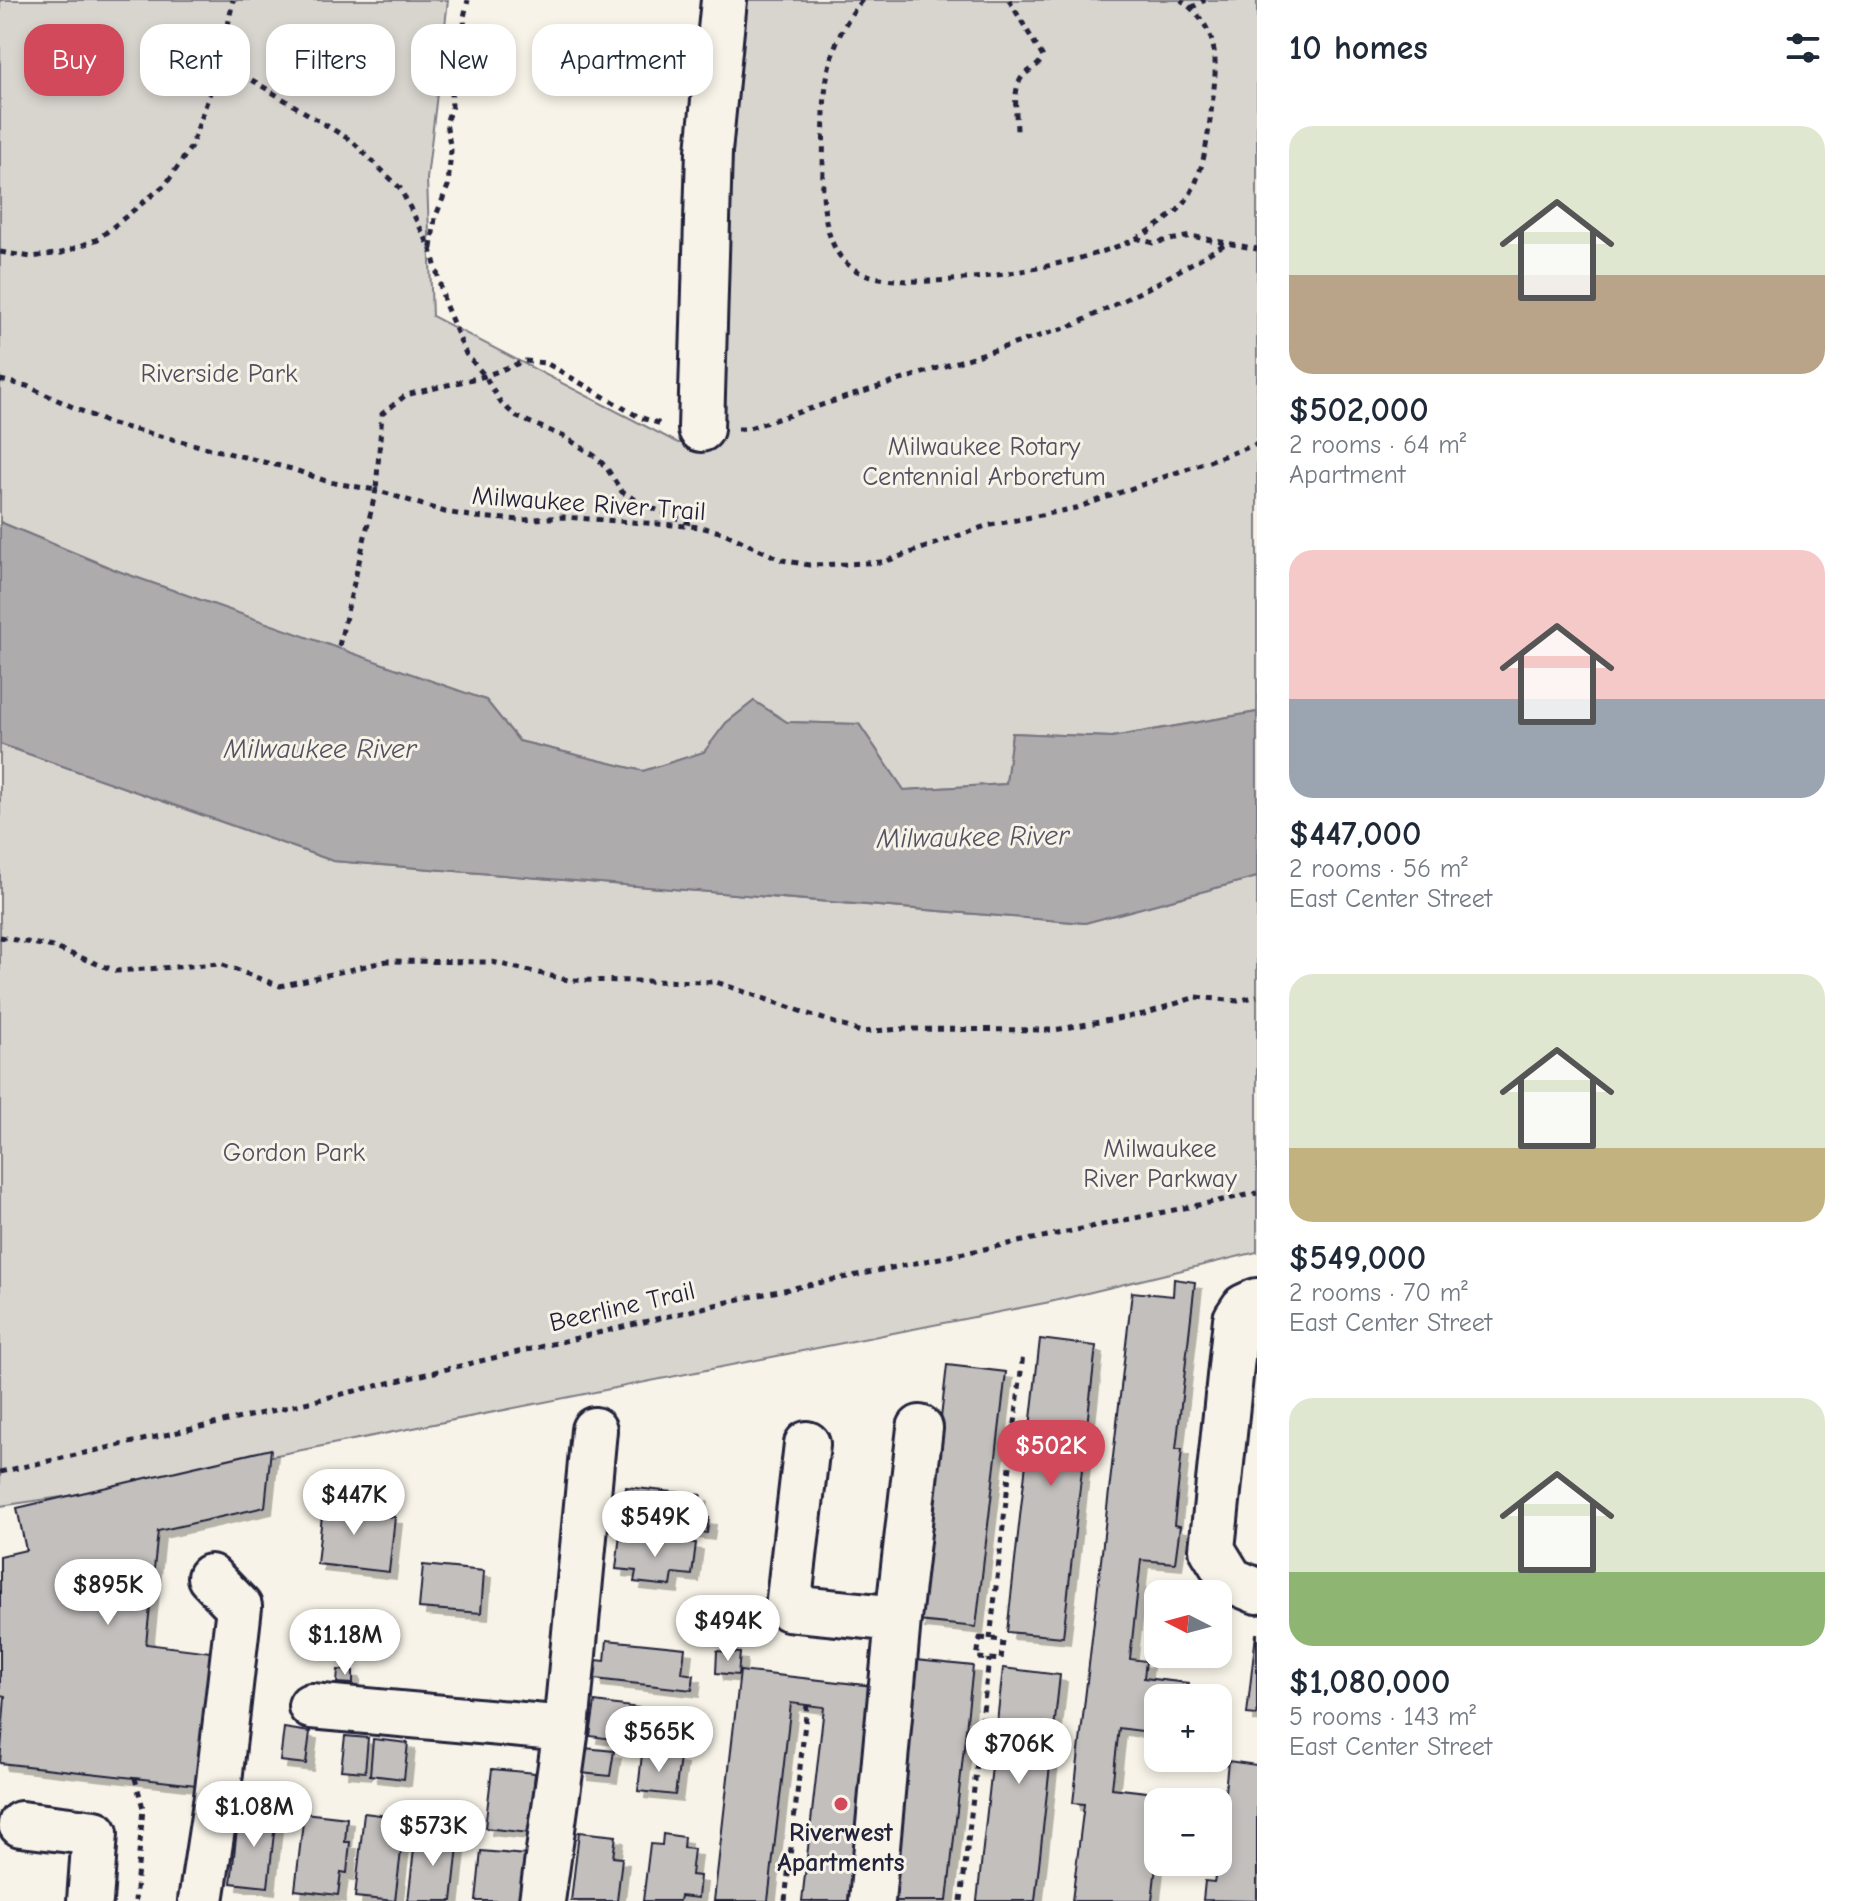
<!DOCTYPE html>
<html lang="en">
<head>
<meta charset="utf-8">
<style>
  body { margin:0; font-family:"Comic Neue",sans-serif; background:#f6f6f7; color:#1f2937; height:100vh; display:flex; flex-direction:column; font-size:30px; white-space:nowrap }
  * { box-sizing:border-box; margin:0 }
  p { font-size:26px; color:#747a83 }
  .icon { flex:none; width:44px; height:44px; fill:none; stroke:currentColor; stroke-width:2; stroke-linecap:round; stroke-linejoin:round }
  .map { position:relative; flex:1; overflow:hidden }
  .panel { display:flex; flex-direction:column; background:#fff; width:600px }
  .panel>* { flex:none }
  .top-card { position:absolute; left:24px; top:24px; width:760px; height:72px; display:flex; gap:16px }
  .needle { width:52px; rotate:276deg }
  .fabs { position:absolute; left:1144px; top:1580px; display:grid; gap:16px }
  .fabs a { display:grid; place-items:center; width:88px; height:88px; border-radius:16px; background:#fff; box-shadow:0 4px 12px #0003; font-size:40px }
  .price { position:absolute; translate:-50% -68px; padding:0 18px; border-radius:28px; background:#fff; color:#222; font-size:26px; line-height:52px; filter:drop-shadow(0 2px 4px #0008) }
  .price::after { content:''; position:absolute; left:50%; top:48px; width:24px; height:18px; margin-left:-12px; background:inherit; clip-path:polygon(0 0,100% 0,50% 100%) }
  .price.active { background:#d1495b; color:#fff }
  ul { padding:0; list-style:none }
  li { display:grid; align-content:center; gap:16px; height:424px; padding:0 32px }
  li span { display:grid; place-items:center; height:248px; border-radius:24px; color:#555 }
  li>.icon { margin-inline-start:auto }
  span .icon { width:144px; height:144px; fill:#fffc; stroke-width:1 }
  li b { font-size:34px }
  h2 { display:flex; justify-content:space-between; align-items:center; height:96px; padding:0 32px; font-size:34px }
  .chip { padding:0 28px; border-radius:24px; background:#fff; box-shadow:0 4px 12px #0003; font-size:28px; line-height:72px }
  .chip.active { background:#d1495b; color:#fff }
  main { display:flex; flex:1; min-height:0 }
  .map>svg:first-child { display:block }
  .green { fill:#d8d5cf; stroke:#7d7c85; stroke-width:2 }
  .water { fill:#aeabad; stroke:#76747f; stroke-width:2 }
  .building { fill:#c2bfbd; stroke:#22223b; stroke-width:2; filter:url(#shadow) }
  .lines { fill:none; stroke-linecap:round; stroke-linejoin:round }
  .minor-casing { stroke:#22223b; stroke-width:50 }
  .path { stroke:#22223b; stroke-width:5; stroke-dasharray:6 6; stroke-linecap:butt }
  .minor { stroke:#f7f3e8; stroke-width:44 }
  .poi-dot { fill:#d1495b; stroke:#f7f3e8; stroke-width:3 }
  .labels { text-anchor:middle; stroke-width:6; stroke-linejoin:round; paint-order:stroke }
  .park-label { font-size:26px; fill:#504f60; stroke:#f7f3e8 }
  .street-label { font-size:26px; fill:#22223b; stroke:#f7f3e8 }
  .poi-label { font-size:26px; font-weight:bold; fill:#22223b; stroke:#f7f3e8 }
  .water-label { font-size:28px; font-style:italic; fill:#535263; stroke:#f7f3e8 }
</style>
</head>
<body>
<main>
<div class="map">
<svg width="1257" height="1901" viewBox="0 0 1257 1901">
  <defs>
    <filter id="shadow"><feDropShadow dx="7" dy="7" stdDeviation="0" flood-color="#0004"/></filter>
  </defs>
  <rect width="100%" height="100%" fill="#f7f3e8"/>
  <filter id="ink" filterUnits="userSpaceOnUse"><feTurbulence type="fractalNoise" baseFrequency=".0125" numOctaves="2"/><feDisplacementMap in="SourceGraphic" scale="16" xChannelSelector="R" yChannelSelector="G"/><feConvolveMatrix kernelMatrix="1 2 1 2 8 2 1 2 1" color-interpolation-filters="sRGB"/></filter>
  <g filter="url(#ink)">
    <path class="green" d="M0,0H448L427,179L432,316L678,443L714,441L743,0H1257V712L1112,737L1012,733L1006,784L904,790L859,724L787,722L754,701L726,723L704,752L643,771L519,741L486,700L118,571L0,522Z
      M0,744L333,861L1085,923L1257,877V1252L1050,1302L75,1495L0,1506Z"/>
    <path class="water" d="M0,522L118,571L486,700L519,741L643,771L704,752L726,723L754,701L787,722L859,724L904,790L1006,784L1012,733L1112,737L1257,712V877L1085,923L333,861L0,744Z"/>
    <path class="building" d="M1174,1279L1195,1282L1176,1449H1182L1174,1525L1180,1526L1175,1563L1141,1560L1130,1659L1146,1661L1144,1678L1188,1683L1186,1698H1158V1733L1119,1728L1112,1788L1164,1794L1163,1802H1158V1848L1152,1901H1072L1084,1804L1073,1803L1132,1292L1173,1296Z
      M1040,1339L1096,1346L1063,1637L1007,1632Z
      M947,1365L1006,1372L976,1627L918,1621Z
      M271,1449L265,1507L158,1531L146,1644L211,1652L196,1785L0,1763L5,1696L0,1695V1556L26,1550L17,1508Z
      M626,1487L701,1495L698,1517L709,1518L707,1533L621,1523Z
      M324,1496L362,1500L360,1514L395,1517L389,1572L317,1564Z
      M620,1534L696,1543L692,1575L673,1573L671,1586L634,1582L636,1571L616,1569Z
      M423,1565L484,1571L481,1613L419,1608Z
      M1256,1634H1257V1715L1247,1714Z
      M607,1640L685,1648L682,1673L694,1675L692,1690L595,1679L597,1660L605,1661Z
      M717,1651L740,1653L738,1675L716,1673Z
      M916,1660L973,1666L947,1901H890Z
      M1003,1668L1060,1675L1035,1901H977Z
      M338,1670L353,1671V1684L337,1683Z
      M740,1671L882,1687L857,1901H802L824,1707L791,1703L768,1901H714Z
      M595,1702L639,1708L634,1742L590,1736Z
      M284,1728L310,1732L306,1764L280,1761Z
      M345,1736L368,1738L365,1772L341,1770Z
      M373,1739L408,1743L404,1779L370,1775Z
      M584,1748L614,1751L610,1776L581,1773Z
      M642,1754L680,1758L675,1795L638,1791Z
      M1228,1761L1257,1765V1901L1203,1900L1205,1881L1214,1882L1218,1862Z
      M492,1769L535,1773L529,1833L485,1828Z
      M239,1811L276,1815L268,1887L231,1883Z
      M304,1813L347,1818L345,1842H350L347,1873L341,1872L338,1895L295,1890Z
      M364,1813L405,1818L395,1901L355,1897Z
      M416,1832L459,1837L452,1901H408Z
      M579,1832L616,1836L613,1857L622,1858L617,1901H571Z
      M663,1834L684,1837L683,1848L694,1849L691,1875L700,1876L698,1898L680,1896L679,1901H643L650,1844L662,1845Z
      M481,1851L526,1855L521,1901H476Z"/>
    <g class="lines">
      <defs>
        <path id="minor" d="M701,429L709,151L724,0
          M1257,1301L1244,1307L1236,1319L1212,1549L1231,1580L1257,1591
          M807,1444L788,1608L898,1619L872,1901
          M898,1619L920,1428
          M311,1706L566,1729
          M21,1824L95,1833L90,1901
          M201,1901L218,1790L239,1607L210,1577
          M542,1901L566,1729L594,1430"/>
      </defs>
      <use href="#minor" class="minor-casing"/>
      <path class="path" d="M862,0C818,55 825,101 823,167C822,199 823,248 852,268C902,301 1085,265 1137,238C1150,232 1166,220 1177,211C1205,184 1208,133 1213,97C1218,55 1217,27 1181,0
        M1009,0L1043,57C1038,67 1032,68 1024,75C1011,87 1017,116 1017,132
        M1191,8L1205,0
        M221,61L352,141L400,188L431,249L445,304L466,354L485,376L501,403L517,417L565,437L595,456L606,467L622,492L647,506L695,525
        M1136,238L1153,243L1191,236L1257,249
        M431,248L435,218L448,186L451,150L446,123L452,106L451,92L466,57L464,17L468,0
        M0,252L31,257L62,253L98,239L166,184L191,147L221,61L233,0
        M0,380L27,386L108,423L292,469L329,482L376,490L382,414L406,395L485,376L525,361L546,363L639,417L664,425
        M738,429H746L1074,325L1154,285L1227,243
        M339,646L376,490L445,512L476,517L522,520L563,517L700,527L724,533L782,560L809,565L846,564L884,562L986,526L1076,508L1257,444
        M0,937L53,947L116,971L220,964L280,986L387,961L492,962L568,980L716,982L861,1032L901,1029L1054,1030L1144,1014L1196,997L1238,1001L1257,996
        M0,1472L263,1413L740,1299L1257,1193
        M980,1638L1003,1640L1001,1660L977,1658Z
        M990,1639L1023,1354
        M135,1778L143,1808L135,1901
        M785,1901L807,1705
        M961,1901L989,1659"/>
      <use href="#minor" class="minor"/>
    </g>
  </g>
  <circle class="poi-dot" cx="841" cy="1804" r="8"/>
  <g class="labels">
    <g class="park-label">
      <text x="219" y="382">Riverside Park</text>
      <text x="984" y="455">Milwaukee Rotary<tspan x="984" dy="30">Centennial Arboretum</tspan></text>
      <text x="1160" y="1157">Milwaukee<tspan x="1160" dy="30">River Parkway</tspan></text>
      <text x="294" y="1161">Gordon Park</text>
    </g>
    <g class="street-label">
      <text transform="translate(589 503) rotate(4)" y="9">Milwaukee River Trail</text>
      <text transform="translate(622 1306) rotate(-13)" y="9">Beerline Trail</text>
    </g>
    <g class="poi-label">
      <text x="841" y="1841">Riverwest<tspan x="841" dy="30">Apartments</tspan></text>
    </g>
    <g class="water-label">
      <text x="320" y="758">Milwaukee River</text>
      <text transform="translate(973 836) rotate(-1)" y="10">Milwaukee River</text>
    </g>
  </g>
</svg>
<div class="fabs">
<a><svg class="needle" viewBox="-14 -14 28 28"><path d="M0-13l5 13h-10z" fill="#e53935"/><path d="M0 13l5-13h-10z" fill="#747a83"/></svg></a>
<a>+</a>
<a>−</a>
</div>
<b class="price active" style="left:1051px;top:1488px">$502K</b>
<b class="price" style="left:354px;top:1537px">$447K</b>
<b class="price" style="left:655px;top:1559px">$549K</b>
<b class="price" style="left:108px;top:1627px">$895K</b>
<b class="price" style="left:728px;top:1663px">$494K</b>
<b class="price" style="left:345px;top:1677px">$1.18M</b>
<b class="price" style="left:659px;top:1774px">$565K</b>
<b class="price" style="left:1019px;top:1786px">$706K</b>
<b class="price" style="left:254px;top:1849px">$1.08M</b>
<b class="price" style="left:433px;top:1868px">$573K</b>
<div class="top-card">
<a class="chip active">Buy</a>
<a class="chip">Rent</a>
<a class="chip">Filters</a>
<a class="chip">New</a>
<a class="chip">Apartment</a>
</div>
</div>
<section class="panel">
<h2>10 homes<svg class="icon" aria-label="filters" viewBox="0 0 24 24"><path d="M4 7h16M4 17h16"/><circle cx="9" cy="7" r="2"/><circle cx="15" cy="17" r="2"/></svg></h2>
<ul>
<li><span style="background:linear-gradient(#dfe7d0 60%,#b9a48a 0)"><svg class="icon" aria-label="home" viewBox="0 0 24 24"><path d="M3 11l9-7 9 7M6 9v11h12V9"/></svg></span><div><b>$502,000</b><p>2 rooms · 64 m²</p><p>Apartment</p></div></li>
<li><span style="background:linear-gradient(#f6c9c9 60%,#9aa5b1 0)"><svg class="icon" aria-label="home" viewBox="0 0 24 24"><path d="M3 11l9-7 9 7M6 9v11h12V9"/></svg></span><div><b>$447,000</b><p>2 rooms · 56 m²</p><p>East Center Street</p></div></li>
<li><span style="background:linear-gradient(#dfe7d0 70%,#c2b280 0)"><svg class="icon" aria-label="home" viewBox="0 0 24 24"><path d="M3 11l9-7 9 7M6 9v11h12V9"/></svg></span><div><b>$549,000</b><p>2 rooms · 70 m²</p><p>East Center Street</p></div></li>
<li><span style="background:linear-gradient(#dfe7d0 70%,#8fb573 0)"><svg class="icon" aria-label="home" viewBox="0 0 24 24"><path d="M3 11l9-7 9 7M6 9v11h12V9"/></svg></span><div><b>$1,080,000</b><p>5 rooms · 143 m²</p><p>East Center Street</p></div></li>
</ul>
</section>
</main>
</body>
</html>
